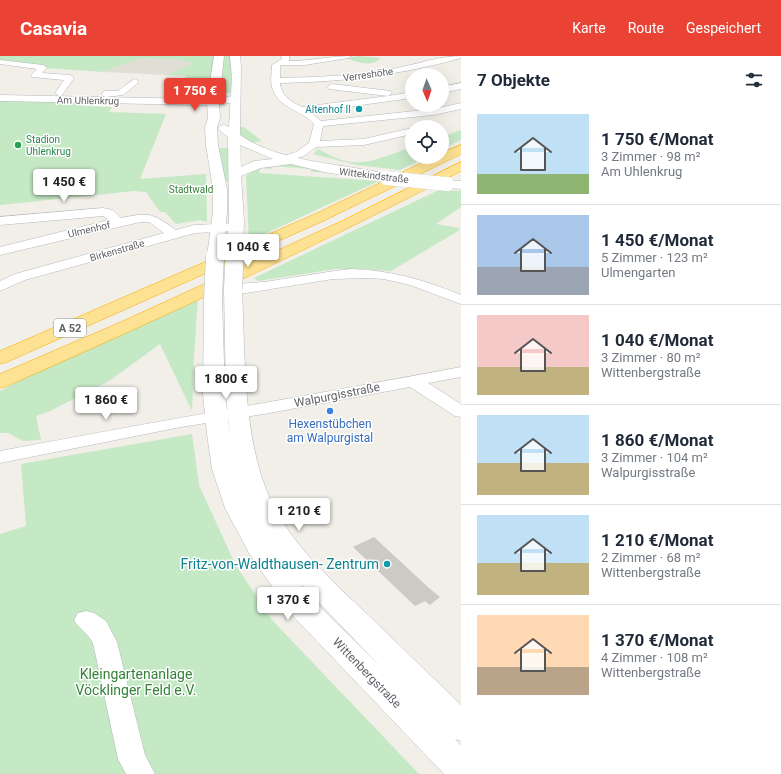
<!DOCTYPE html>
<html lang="de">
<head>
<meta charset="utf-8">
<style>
  body { margin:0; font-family:Roboto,sans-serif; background:#f2f2f3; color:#1f2937; height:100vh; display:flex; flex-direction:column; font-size:15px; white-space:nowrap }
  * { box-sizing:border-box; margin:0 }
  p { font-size:13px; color:#747a83 }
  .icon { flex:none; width:22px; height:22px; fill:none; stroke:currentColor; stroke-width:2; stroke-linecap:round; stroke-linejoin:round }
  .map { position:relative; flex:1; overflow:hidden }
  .details { display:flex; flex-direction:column; background:#fff; width:320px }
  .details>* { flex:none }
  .needle { width:26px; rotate:178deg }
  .tools { position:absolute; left:405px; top:12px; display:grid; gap:8px }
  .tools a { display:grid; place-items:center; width:44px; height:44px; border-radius:50%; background:#fff; box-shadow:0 4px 16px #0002; font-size:20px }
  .price { position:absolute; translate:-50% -34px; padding:0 9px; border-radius:4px; background:#fff; color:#222; font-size:13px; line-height:26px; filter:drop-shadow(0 1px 2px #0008) }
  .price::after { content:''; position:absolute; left:50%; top:24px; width:12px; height:9px; margin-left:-6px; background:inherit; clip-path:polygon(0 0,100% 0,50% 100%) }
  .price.current { background:#ea4335; color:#fff }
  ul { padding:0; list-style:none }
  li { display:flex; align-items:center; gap:12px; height:100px; padding:0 16px }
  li+li { border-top:1px solid #e0e1e3 }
  li span { display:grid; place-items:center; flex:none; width:112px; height:80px; border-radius:0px; color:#555 }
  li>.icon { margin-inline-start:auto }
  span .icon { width:48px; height:48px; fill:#fffc; stroke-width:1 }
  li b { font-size:17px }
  h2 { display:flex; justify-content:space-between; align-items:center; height:48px; padding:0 16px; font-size:17px }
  header { display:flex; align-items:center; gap:24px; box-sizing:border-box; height:56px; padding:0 20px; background:#ea4335; color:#fff }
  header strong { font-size:19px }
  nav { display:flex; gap:22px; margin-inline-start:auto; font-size:14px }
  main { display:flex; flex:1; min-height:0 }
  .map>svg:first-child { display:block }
  .education { fill:#e1ded6 }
  .green { fill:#c5e8c5 }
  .building { fill:#cccac5 }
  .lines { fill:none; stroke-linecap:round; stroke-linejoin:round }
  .street-casing { stroke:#b5b8bc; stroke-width:1 }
  .secondary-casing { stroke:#b6babf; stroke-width:1 }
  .highway-casing { stroke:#f9ab00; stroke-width:1 }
  .street { fill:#fff; fill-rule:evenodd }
  .secondary { fill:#fff; fill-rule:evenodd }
  .highway { fill:#fde293; fill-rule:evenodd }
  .secondary-bridge-far1-casing { stroke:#b6babf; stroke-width:14; stroke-linecap:butt }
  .secondary-bridge-casing { stroke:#b6babf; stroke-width:19; stroke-linecap:butt }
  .secondary-bridge-far1 { stroke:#fff; stroke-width:14 }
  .secondary-bridge { stroke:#fff; stroke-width:18 }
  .culture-dot { fill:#0f9aa8; stroke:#fff; stroke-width:1.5 }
  .leisure-dot { fill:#2e9e5b; stroke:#fff; stroke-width:1.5 }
  .shop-dot { fill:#3f7fe0; stroke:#fff; stroke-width:1.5 }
  .labels { text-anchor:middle; stroke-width:3; stroke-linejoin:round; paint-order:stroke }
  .far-street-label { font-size:10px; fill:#5f6368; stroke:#fff }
  .far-culture-label { font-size:10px; fill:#0d838f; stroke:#fff; text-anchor:end }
  .far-leisure-label { font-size:10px; fill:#27864d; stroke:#fff; text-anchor:start }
  .far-park-label { font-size:10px; fill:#348238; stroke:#fff }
  .shield { fill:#fff; stroke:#8f9295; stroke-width:1 }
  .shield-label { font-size:11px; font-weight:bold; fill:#5f6368 }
  .street-label { font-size:12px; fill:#5f6368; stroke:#fff }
  .shop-label { font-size:12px; fill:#366cbe; stroke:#fff }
  .near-culture-label { font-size:14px; fill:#0d838f; stroke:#fff; text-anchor:end }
  .near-park-label { font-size:14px; fill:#348238; stroke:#fff }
</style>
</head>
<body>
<header>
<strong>Casavia</strong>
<nav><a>Karte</a><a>Route</a><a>Gespeichert</a></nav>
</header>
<main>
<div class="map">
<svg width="461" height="718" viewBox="0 0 461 718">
  <rect width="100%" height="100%" fill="#f1efe8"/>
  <path class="education" d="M141,2L182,4L194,8L167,19L103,16Z"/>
  <path class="green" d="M0,0H216L217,5L207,28H177L187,20L167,19L193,8L182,4L141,2L103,16L46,12L0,6Z
    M221,0H231L232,37H218Z
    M359,0L381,2C371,12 358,6 346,2Z
    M0,44L89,45L86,50L112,51L109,56L166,58L140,123L206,118L207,166L200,164L176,168L165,156H160L146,136L134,135L0,149Z
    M240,71H244L262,85L251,87L239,81Z
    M461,74V84L442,93V81Z
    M412,91V101H427L400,114L357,109L313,98L318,93C328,98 340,105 350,106C370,109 393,97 412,91Z
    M218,92H229L228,125H224Z
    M288,107L326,116H311V113L272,110L271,113L261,112L259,117L379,125L249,185L246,120L250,117V113Z
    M439,134L461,135V151L436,168L460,172L458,175L391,215L363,213H335L258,225L254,222Z
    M198,240L194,299L192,355L160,288L109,325L50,355L36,360L41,384L23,385L8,377H0V335L30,319Z
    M192,378L199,429L235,508L272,564L419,718H0V478L26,470L21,408Z"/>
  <path class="building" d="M374,481L429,532L440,541L430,549L425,545L415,550L353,491Z"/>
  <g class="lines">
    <defs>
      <path id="street" d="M281,0H289V5C311,5 331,0 352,0L348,2L305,9H281L280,10V22C317,21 355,20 392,13C415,9 438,0 461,0V2C401,19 342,26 280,27C281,40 292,46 302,51L388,40L329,33L328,31L329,29L332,28L391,35L392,37L388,40L412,36V42L310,56L321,65L433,53L461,47V53L433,59L323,70L320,85L364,83L412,72V78L364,89L316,91L304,100L288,105L284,104L283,102L284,100L296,96L309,87L314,68C302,54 277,52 272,31C270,24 272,16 272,9L282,3Z
        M0,4L43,9L47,11L42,17L70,19L74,22L62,39L59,40L55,37L64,24L32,21L31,19L37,13L0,8Z
        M134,23L137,24L138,26L137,28L123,39L105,41L101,38L105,35H118Z
        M461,27V33L442,37V31Z
        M0,39L200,43L236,40L240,43L239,45L223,48L200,49L0,45Z
        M428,68L433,69L435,71H423Z
        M103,152L113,154L121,162C150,156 152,157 176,174L194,169L237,167L241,168L243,171L241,174L237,175L195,177L25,224L0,235V225L15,218L164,177L149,166H140L0,199V191L109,164L103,160L0,169V161Z
        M351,213C390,214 425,224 461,239V248L410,229L384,223L368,222L333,223L246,237L228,236L226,233L228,230C242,227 257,227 271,225C298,221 324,216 351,213Z
        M461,311V321L428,327L461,348V361L455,360L410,331L264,358L181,371L0,407V395C153,366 307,340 461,311Z
        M86,555L94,557L106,565L117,586L145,699L155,718H126L118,703L93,587C88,577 79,573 74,564L78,557Z"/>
      <path id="secondary" d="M214,0H224L219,46L220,62L217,72L218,89L227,133V156L223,200L221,203L215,205L209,203L207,200L213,156V133L206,89L205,72L208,62L207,46Z
        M230,0H240L241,11L240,79C282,108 344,107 391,119L393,122L391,125L386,126L324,116L291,108L261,112L241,120L244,166L243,191L241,194L235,196L229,194L227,191L229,166L228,81L218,73L220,70L224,69L229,71L232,22ZM240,89L273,103L254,105L241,111Z
        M447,124L461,125V133L442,131L440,128L442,125Z
        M233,228L239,229L242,233C245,295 243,366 263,425C282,481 326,519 368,559C399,589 430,619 461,649V685L455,683L461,689V718H444L292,559L249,497L225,452L212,413L207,378L203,338L204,242L207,238L213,237L219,238L222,242L225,338L230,379L226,339L224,233L227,229ZM300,527L380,610L312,543Z"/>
      <path id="highway" d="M461,89V98L323,165L7,306L0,308V295L313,159L434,101H442V97Z
        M461,106V115C312,192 160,263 7,330L0,332V318L121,266L342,165Z"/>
    </defs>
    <use href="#street" class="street-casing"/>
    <use href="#secondary" class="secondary-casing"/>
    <use href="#highway" class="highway-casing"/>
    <use href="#street" class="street"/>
    <use href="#secondary" class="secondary"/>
    <use href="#highway" class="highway"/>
    <defs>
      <path id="secondary-bridge-far1" d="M386,122L447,128"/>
      <path id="secondary-bridge" d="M233,233L235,191
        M213,242L215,200"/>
    </defs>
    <use href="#secondary-bridge-far1" class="secondary-bridge-far1-casing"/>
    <use href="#secondary-bridge" class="secondary-bridge-casing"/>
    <use href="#secondary-bridge-far1" class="secondary-bridge-far1"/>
    <use href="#secondary-bridge" class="secondary-bridge"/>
  </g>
  <g class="culture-dot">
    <circle cx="359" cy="53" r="4"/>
    <circle cx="387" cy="508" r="4"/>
  </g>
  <circle class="leisure-dot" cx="18" cy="89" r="4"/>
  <circle class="shop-dot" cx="330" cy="355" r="4"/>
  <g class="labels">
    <g class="far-street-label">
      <text transform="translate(368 18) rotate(-8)" y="4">Verreshöhe</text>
      <text transform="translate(88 44) rotate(1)" y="4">Am Uhlenkrug</text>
      <text transform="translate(374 119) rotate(7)" y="4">Wittekindstraße</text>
      <text transform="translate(89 173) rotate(-13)" y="4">Ulmenhof</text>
      <text transform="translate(117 194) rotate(-16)" y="4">Birkenstraße</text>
    </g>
    <g class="far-culture-label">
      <text x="351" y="57">Altenhof II</text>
    </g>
    <g class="far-leisure-label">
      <text x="26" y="87">Stadion<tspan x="26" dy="12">Uhlenkrug</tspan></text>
    </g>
    <g class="far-park-label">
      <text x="191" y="137">Stadtwald</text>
    </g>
    <rect class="shield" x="54" y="263" width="32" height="18" rx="3"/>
    <g class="shield-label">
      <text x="70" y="276">A 52</text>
    </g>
    <g class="street-label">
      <text transform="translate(337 339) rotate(-11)" y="4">Walpurgisstraße</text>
      <text transform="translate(367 617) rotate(46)" y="4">Wittenbergstraße</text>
    </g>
    <g class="shop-label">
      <text x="330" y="372">Hexenstübchen<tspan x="330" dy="14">am Walpurgistal</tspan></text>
    </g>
    <g class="near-culture-label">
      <text x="379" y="513">Fritz-von-Waldthausen- Zentrum</text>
    </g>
    <g class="near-park-label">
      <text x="136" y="623">Kleingartenanlage<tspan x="136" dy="16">Vöcklinger Feld e.V.</tspan></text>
    </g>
  </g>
</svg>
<div class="tools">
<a><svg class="needle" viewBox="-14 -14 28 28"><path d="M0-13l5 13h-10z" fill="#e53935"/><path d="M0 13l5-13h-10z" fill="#747a83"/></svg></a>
<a><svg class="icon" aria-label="locate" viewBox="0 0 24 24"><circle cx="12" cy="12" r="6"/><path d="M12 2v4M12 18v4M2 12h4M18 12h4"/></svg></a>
</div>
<b class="price current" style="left:195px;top:56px">1 750 €</b>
<b class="price" style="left:64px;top:147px">1 450 €</b>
<b class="price" style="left:248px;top:212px">1 040 €</b>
<b class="price" style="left:226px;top:344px">1 800 €</b>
<b class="price" style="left:106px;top:365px">1 860 €</b>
<b class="price" style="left:299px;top:476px">1 210 €</b>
<b class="price" style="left:288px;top:565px">1 370 €</b>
</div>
<section class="details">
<h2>7 Objekte<svg class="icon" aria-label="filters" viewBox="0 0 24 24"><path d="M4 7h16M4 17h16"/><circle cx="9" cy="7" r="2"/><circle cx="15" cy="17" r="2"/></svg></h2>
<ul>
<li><span style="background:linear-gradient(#bfe0f5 75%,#8fb573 0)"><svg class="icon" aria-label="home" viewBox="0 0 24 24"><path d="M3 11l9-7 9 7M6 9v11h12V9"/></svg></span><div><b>1 750 €/Monat</b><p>3 Zimmer · 98 m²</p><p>Am Uhlenkrug</p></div></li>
<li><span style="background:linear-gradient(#a9c7e8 65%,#9aa5b1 0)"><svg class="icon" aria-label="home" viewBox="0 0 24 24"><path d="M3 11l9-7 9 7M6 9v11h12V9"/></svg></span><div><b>1 450 €/Monat</b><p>5 Zimmer · 123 m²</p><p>Ulmengarten</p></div></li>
<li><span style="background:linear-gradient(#f6c9c9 65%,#c2b280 0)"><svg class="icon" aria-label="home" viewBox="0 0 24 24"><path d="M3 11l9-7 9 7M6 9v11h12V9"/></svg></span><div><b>1 040 €/Monat</b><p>3 Zimmer · 80 m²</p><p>Wittenbergstraße</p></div></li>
<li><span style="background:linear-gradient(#bfe0f5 60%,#c2b280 0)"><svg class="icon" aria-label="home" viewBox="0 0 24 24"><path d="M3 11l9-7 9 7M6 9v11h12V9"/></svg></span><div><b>1 860 €/Monat</b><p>3 Zimmer · 104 m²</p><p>Walpurgisstraße</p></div></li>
<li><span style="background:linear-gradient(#bfe0f5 60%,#c2b280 0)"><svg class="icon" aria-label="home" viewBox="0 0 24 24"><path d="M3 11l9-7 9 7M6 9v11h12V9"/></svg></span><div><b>1 210 €/Monat</b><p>2 Zimmer · 68 m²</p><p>Wittenbergstraße</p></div></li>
<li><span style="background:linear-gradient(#ffd9b3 65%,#b9a48a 0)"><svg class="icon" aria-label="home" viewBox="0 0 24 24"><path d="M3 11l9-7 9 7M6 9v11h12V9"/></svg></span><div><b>1 370 €/Monat</b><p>4 Zimmer · 108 m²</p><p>Wittenbergstraße</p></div></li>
</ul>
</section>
</main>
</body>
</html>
